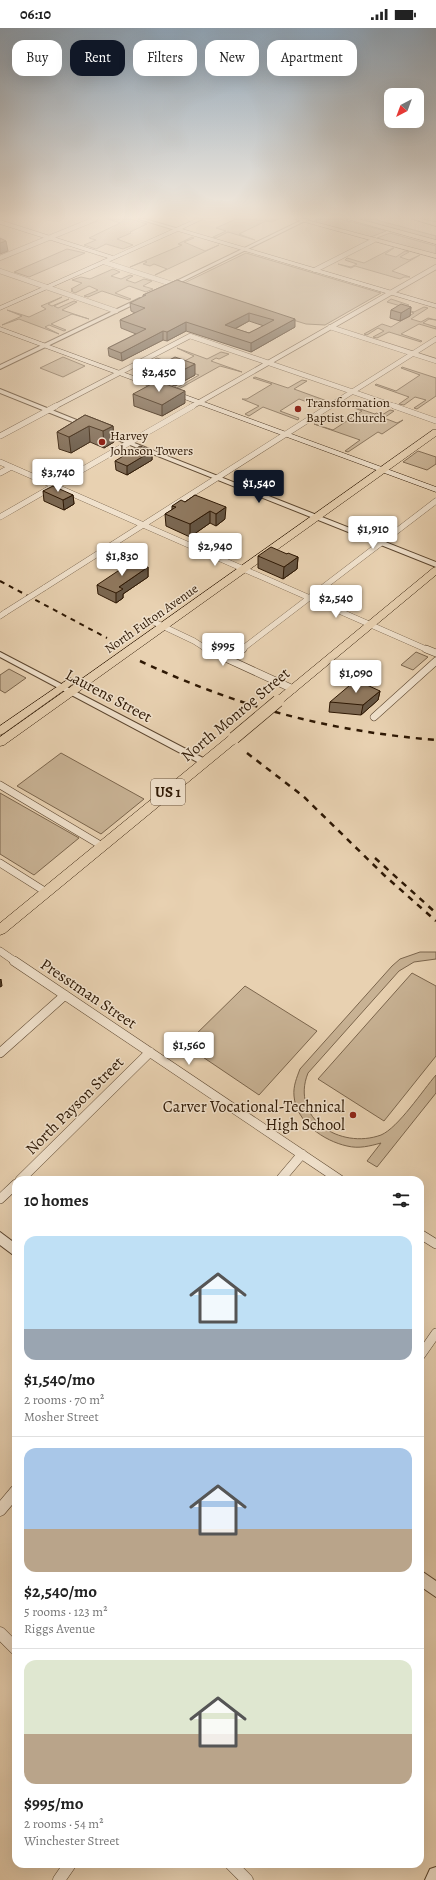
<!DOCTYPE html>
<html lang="en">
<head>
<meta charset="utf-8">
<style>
  body { margin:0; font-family:Alegreya,serif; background:#f2f2f2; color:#222; height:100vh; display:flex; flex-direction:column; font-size:15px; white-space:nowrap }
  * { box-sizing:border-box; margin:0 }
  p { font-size:13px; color:#767676 }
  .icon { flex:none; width:22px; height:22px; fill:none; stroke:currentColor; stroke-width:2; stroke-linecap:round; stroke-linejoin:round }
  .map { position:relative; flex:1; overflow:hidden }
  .side { position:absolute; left:12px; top:1148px; width:412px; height:692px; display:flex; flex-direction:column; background:#fff; border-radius:12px; box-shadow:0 4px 16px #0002 }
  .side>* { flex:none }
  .hud { position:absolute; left:12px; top:12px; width:412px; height:36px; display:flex; gap:8px }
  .needle { width:26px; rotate:221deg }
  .buttons { position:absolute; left:384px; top:60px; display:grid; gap:8px }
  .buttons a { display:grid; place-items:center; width:40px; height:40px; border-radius:8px; background:#fff; box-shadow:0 4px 16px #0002; font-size:20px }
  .price { position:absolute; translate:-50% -34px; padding:0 9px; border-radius:4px; background:#fff; color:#222; font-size:13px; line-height:26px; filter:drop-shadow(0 1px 2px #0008) }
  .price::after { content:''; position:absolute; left:50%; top:24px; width:12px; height:9px; margin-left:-6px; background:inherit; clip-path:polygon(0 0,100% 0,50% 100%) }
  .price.active { background:#111827; color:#fff }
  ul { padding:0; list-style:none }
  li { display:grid; align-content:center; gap:8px; height:212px; padding:0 12px }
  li+li { border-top:1px solid #e0e0e0 }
  li span { display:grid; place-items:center; height:124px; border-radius:12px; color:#555 }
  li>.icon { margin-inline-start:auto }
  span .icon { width:72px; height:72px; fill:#fffc; stroke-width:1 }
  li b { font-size:17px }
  h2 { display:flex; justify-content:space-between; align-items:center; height:48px; padding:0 12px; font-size:17px }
  .pill { padding:0 14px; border-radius:12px; background:#fff; box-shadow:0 4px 16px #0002; font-size:14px; line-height:36px }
  .pill.active { background:#111827; color:#fff }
  .status { display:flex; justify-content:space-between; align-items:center; height:28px; padding:0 20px; background:#fff; direction:ltr }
  .status svg { height:11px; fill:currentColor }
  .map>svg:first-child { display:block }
  .green { fill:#c8b294; stroke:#7b654c }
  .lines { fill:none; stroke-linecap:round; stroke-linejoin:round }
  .minor-far4-casing { stroke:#5c462f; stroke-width:5.5 }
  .minor-far3-casing { stroke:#5c462f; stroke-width:6 }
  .minor-far2-casing { stroke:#5c462f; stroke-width:8 }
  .minor-far1-casing { stroke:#5c462f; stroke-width:10 }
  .minor-casing { stroke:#5c462f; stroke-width:13 }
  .tertiary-casing { stroke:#5c462f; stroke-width:2 }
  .secondary-casing { stroke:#2e1804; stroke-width:1 }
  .primary-casing { stroke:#2e1804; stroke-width:1 }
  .motorway-casing { stroke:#2e1804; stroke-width:1 }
  .minor-far4 { stroke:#f0e1cc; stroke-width:4.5 }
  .minor-far3 { stroke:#f0e1cc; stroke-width:5.5 }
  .minor-far2 { stroke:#f0e1cc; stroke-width:7 }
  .minor-far1 { stroke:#f0e1cc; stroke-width:9 }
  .minor { stroke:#f0e1cc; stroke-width:12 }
  .tertiary { fill:#f0e1cc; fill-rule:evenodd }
  .secondary { fill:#f0e1cc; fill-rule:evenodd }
  .primary { fill:#e8d1b1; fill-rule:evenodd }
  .motorway { fill:#e8d1b1; fill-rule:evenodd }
  .rail-far1 { stroke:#2e1804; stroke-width:2; stroke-dasharray:5 5; stroke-linecap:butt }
  .rail { stroke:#2e1804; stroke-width:2.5; stroke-dasharray:6 6; stroke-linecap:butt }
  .minor-bridge-casing { stroke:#5c462f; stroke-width:6; stroke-linecap:butt }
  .primary-bridge-casing { stroke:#2e1804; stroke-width:13; stroke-linecap:butt }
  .minor-bridge { stroke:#f0e1cc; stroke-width:5.5 }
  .primary-bridge { stroke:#e8d1b1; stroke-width:12 }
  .wall { fill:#7b6751; stroke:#2e1804; fill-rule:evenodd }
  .shaded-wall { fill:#645442; stroke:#2e1804 }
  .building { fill:#8f785e; stroke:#2e1804; fill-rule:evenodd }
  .poi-dot { fill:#8f2418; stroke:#f0e1cc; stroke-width:1.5 }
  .labels { text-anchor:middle; stroke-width:3; stroke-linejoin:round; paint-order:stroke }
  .far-poi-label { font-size:13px; fill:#2e1804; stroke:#f0e1cc; text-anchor:start }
  .far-street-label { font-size:13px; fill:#2e1804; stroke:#f0e1cc }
  .shield { fill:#f0e1cc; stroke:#685440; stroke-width:1 }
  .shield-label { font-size:15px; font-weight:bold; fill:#2e1804 }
  .street-label { font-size:16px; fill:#2e1804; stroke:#f0e1cc }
  .poi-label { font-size:16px; fill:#2e1804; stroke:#f0e1cc; text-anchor:end }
</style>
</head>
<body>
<div class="status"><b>06:10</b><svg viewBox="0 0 49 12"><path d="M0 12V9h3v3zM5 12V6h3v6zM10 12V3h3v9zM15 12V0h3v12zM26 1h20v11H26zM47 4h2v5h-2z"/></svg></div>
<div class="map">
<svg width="436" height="1852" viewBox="0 0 436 1852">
  <rect width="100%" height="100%" fill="#e8d1b1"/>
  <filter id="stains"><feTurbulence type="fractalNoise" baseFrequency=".005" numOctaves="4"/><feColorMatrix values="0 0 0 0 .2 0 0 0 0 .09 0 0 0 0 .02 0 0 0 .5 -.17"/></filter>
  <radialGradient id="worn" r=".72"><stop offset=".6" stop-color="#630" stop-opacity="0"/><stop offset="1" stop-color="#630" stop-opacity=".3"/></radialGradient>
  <path class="green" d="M108,191H131L147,196L130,204L131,205L117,211L133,217L123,221L106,216L96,221L84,217L96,212L89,210L120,195Z
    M236,191C251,191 266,194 279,191L272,194L266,193L239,206L255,212L228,204L216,210L213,209L226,203L216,200Z
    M317,191H340L386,203L371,209L316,194L317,193L315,192Z
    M361,191H373L436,208V212Z
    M390,205L436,218V227L377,210Z
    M192,209L194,210L184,214L205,223L219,217L155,247L167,241L154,236L150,238L143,236L147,234L145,233L130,239L182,217L178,216Z
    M393,220H394L385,226L396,229L405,223L409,224L400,229L409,232L420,227L392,243L410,249H404L400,251L355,238L351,240L338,236L351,239L357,236L345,232L347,230L364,235Z
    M67,221L85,225L29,249L14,244Z
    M246,225L381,265L325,297L306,296L180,257Z
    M113,241L120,244L111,248L121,251L130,247L133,248L126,252L135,255L144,251L152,253L143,258L153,261L146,264L129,258L115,265L131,271L129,272L102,263L88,269L84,268L98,262L89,258L75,265L71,263L73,262L71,261L82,255L72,252L81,249L90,251Z
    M62,269L48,276L52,278L69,271L54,278L58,280L74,273L77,274L62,282L89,291L72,286L51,296L66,302L64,303L49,297L45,299L59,306L19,291L2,297L22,288L7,282L29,289L46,281L41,278Z
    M391,271L409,277L404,281L414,284L424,279L428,280L411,291L421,294L428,290L436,292L429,291L423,295L436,299V301L419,296L401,306L422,313L421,314L389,304L377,310L373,309L384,303L378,300L367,307L364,306L382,296L391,299L414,285L402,281L404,279L387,274Z
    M177,320L207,331L221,324L229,326L219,331L216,330L211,333L242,344L220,338L177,362L175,361L199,347L165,336L141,349L140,348L164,335L155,331L157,330L177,337L194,328Z
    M63,329L85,338L63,349L40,340Z
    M402,339L436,350V368L417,381L414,380L426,372L415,369L404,377L399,376L409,369L375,357L376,356L396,363L420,347L401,340Z
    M255,349L288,360L302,352L307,353L294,361L327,373L318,378L299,371L280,383L299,390L298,392L263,379L249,388L245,386L259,378L242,371H247L272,356L253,350Z
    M345,376L375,386L376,385L382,387L390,382L394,383L384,390L397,395L403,392L382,406L378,404L348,424L345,423L360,412L314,396L333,402L362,383Z
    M418,423L436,429V436L427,442L403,434Z
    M416,624L428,629L413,642L401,637Z
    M9,641L26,650L5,665L0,662V647Z
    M61,725L144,771L101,806L17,758Z
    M0,765L79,810L34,847L0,826Z
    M420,924H436V931L414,934L399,943L308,1045C290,1090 340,1122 381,1107C398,1100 423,1062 436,1047V1065L377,1139L367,1133L381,1115C370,1118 359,1121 347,1118C324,1113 296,1094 294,1068C293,1058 297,1049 300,1041L392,938L400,931Z
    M412,945L436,958V1028L384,1093L318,1051Z
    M245,958L317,1003L259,1067L185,1017Z"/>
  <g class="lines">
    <defs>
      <path id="minor-far4" d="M0,230L95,191
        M104,234L172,256
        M315,242L374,212
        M0,243L116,283
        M330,299L436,333
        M54,379L190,308L397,379
        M191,379L436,239
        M328,379L436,311"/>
      <path id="minor-far3" d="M394,378L436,393
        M0,408L56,378
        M0,434L428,622
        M0,445L11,439
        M0,489L193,378
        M44,560L330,378
        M0,588L6,584
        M154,594L194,613L208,622
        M241,622L436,473"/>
      <path id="minor-far2" d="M206,621L293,661
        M426,621L436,625
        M229,631L243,621
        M374,689L436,633
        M0,757L102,818
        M0,835L46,864
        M0,923L16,934"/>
      <path id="minor-far1" d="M14,933L340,1152
        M0,1025L65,967
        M20,1152L150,1024
        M280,1152L302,1126
        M0,1171L16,1156
        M420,1206L436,1216
        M420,1328L436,1305"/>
      <path id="minor" d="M0,1482L16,1463
        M0,1605L16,1621
        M231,1836L247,1852
        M59,1852L70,1836"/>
      <path id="tertiary" d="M139,191H145L179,201L175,202Z
        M304,191H309L169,260L164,259Z
        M140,270L145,271L0,341V337Z
        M0,361L89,397L90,398L85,399L0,365Z
        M100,403H104L436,534V539L100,405Z
        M0,624L207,732L208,734L207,736H201L0,629Z
        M0,1204L16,1216V1229L0,1217Z
        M420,1542L436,1553V1569L420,1558Z
        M436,1839V1852H425L430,1841Z"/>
      <path id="secondary" d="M196,191H203L182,201L436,276V280L178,203L0,282V278L108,230L0,196V192L113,228Z
        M0,299L436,459V464L0,303Z"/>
      <path id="primary" d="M294,191H303L436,226V230Z
        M412,191H422L436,194V198Z
        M433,402H436V408L4,717L0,718V709Z
        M436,539V547L282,675H274L273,673L274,671L433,540Z
        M70,650L74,651L75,653L74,655L4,705L0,707V698Z
        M234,706L239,710L238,713L5,905L0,907V895L230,707Z"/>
      <path id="motorway" d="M347,191H358L436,212V216Z"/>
    </defs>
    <use href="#minor-far4" class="minor-far4-casing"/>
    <use href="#minor-far3" class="minor-far3-casing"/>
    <use href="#minor-far2" class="minor-far2-casing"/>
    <use href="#minor-far1" class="minor-far1-casing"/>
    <use href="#minor" class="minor-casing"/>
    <use href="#tertiary" class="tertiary-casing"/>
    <use href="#secondary" class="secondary-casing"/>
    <use href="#primary" class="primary-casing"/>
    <use href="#motorway" class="motorway-casing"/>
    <use href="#minor-far4" class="minor-far4"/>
    <use href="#minor-far3" class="minor-far3"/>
    <use href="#minor-far2" class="minor-far2"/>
    <use href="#minor-far1" class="minor-far1"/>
    <use href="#minor" class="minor"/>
    <use href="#tertiary" class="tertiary"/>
    <use href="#secondary" class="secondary"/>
    <use href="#primary" class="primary"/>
    <use href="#motorway" class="motorway"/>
    <path class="rail-far1" d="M0,553L107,610"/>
    <path class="rail" d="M140,633C238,679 328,703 436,712
      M247,725L303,768L384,847L436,893
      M375,830L436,885"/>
    <defs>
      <path id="minor-bridge" d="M6,584L44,560"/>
      <path id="primary-bridge" d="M234,710L278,673"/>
    </defs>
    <use href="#minor-bridge" class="minor-bridge-casing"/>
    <use href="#primary-bridge" class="primary-bridge-casing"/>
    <use href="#minor-bridge" class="minor-bridge"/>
    <use href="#primary-bridge" class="primary-bridge"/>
  </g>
  <path class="wall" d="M177,252L295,299L251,324L186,303L167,313L163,312L122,333L109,328L108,320L136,306L121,300L120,292L135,285L131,283L130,275L143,269V267ZM249,293L264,298L249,305L235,301Z
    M411,279L410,288L400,293L390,290L391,282Z
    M156,339L195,347L175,358L156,351Z
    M133,366L185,375L162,388L134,378Z
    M85,387L113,398L114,414L104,420L90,414L71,425L59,421L57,404Z
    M152,423V432L127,447L116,442L115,433Z
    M43,463L73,467L74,476L64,482L44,473Z
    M195,467L225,491L216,498L210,495L190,509L166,498L165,486L172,482V478L185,474Z
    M287,526L298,529L297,541L283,551L258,540V528Z
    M148,539V549L123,566V570L116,575L98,566L97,557Z
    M380,663L378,672L361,687L329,684L330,674Z"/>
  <path class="shaded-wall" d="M6,213L8,223L0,226V215Z
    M411,279L410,288L400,293L401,285Z
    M249,285V293L225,306V297Z
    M295,291V299L251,324V315Z
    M186,294V303L167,313V304Z
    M163,303V312L122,333L121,325Z
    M195,336V347L175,358V346Z
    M185,363V375L162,388V377Z
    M89,398L90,414L71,425L69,409Z
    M113,398L114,414L104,420L103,403Z
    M152,423V432L127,447V438Z
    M73,467L74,476L64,482L63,472Z
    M226,479L225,491L216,498V486Z
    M210,483V495L190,509V496Z
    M298,529L297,541L283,551L284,539Z
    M148,539V549L123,566V570L116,575V565L119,559Z
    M380,663L378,672L361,687L363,677Z
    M1,951L2,958L0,959V952Z"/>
  <path class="building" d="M0,210L6,213L0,215Z
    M177,252L295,291L251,315L186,294L167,304L163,303L121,325L108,320L146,301L120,292L145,280L130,275L146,267H143ZM249,285L274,292L249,305L225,297Z
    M401,276L411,279L401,285L391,282Z
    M175,329L195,336L175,346L156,339Z
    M157,353L185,363L162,377L133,366Z
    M85,387L113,398L103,403L89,398L69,409L57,404Z
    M140,418L152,423L127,438L115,433Z
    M53,458L73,467L63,472L43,463Z
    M195,467L226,479L216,486L210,483L190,496L165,486L176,479L172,478L181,472L185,474Z
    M271,519L287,526L288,525L298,529L284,539L258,528Z
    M133,533L148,539L119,559L123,561L116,565L97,557Z
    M356,652L380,663L363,677L330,674Z"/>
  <linearGradient id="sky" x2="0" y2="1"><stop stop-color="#8fa6ba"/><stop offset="0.42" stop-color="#f5eadc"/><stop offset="1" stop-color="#f5eadc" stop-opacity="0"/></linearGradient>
  <rect width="436" height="450" fill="url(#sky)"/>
  <g class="poi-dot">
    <circle cx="298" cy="381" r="4"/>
    <circle cx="102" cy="414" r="4"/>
    <circle cx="353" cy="1087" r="4"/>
  </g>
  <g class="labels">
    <g class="far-poi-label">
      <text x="306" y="379">Transformation<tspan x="306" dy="15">Baptist Church</tspan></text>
      <text x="110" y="412">Harvey<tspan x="110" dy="15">Johnson Towers</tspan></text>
    </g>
    <g class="far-street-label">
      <text transform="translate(151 590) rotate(-35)" y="5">North Fulton Avenue</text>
    </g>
    <rect class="shield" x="151" y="751" width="34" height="26" rx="3"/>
    <g class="shield-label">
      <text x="168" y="769">US 1</text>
    </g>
    <g class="street-label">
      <text transform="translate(109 667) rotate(28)" y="6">Laurens Street</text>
      <text transform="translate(235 686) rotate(-40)" y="6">North Monroe Street</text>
      <text transform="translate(89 965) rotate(34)" y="6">Presstman Street</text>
      <text transform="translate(74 1077) rotate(-45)" y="6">North Payson Street</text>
    </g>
    <g class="poi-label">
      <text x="345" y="1084">Carver Vocational-Technical<tspan x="345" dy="18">High School</tspan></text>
    </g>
  </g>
  <rect width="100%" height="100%" filter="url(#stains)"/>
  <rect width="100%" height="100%" fill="url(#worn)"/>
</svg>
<div class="buttons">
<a><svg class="needle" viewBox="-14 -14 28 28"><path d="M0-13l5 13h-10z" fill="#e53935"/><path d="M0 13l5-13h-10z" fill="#767676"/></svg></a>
</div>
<b class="price" style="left:159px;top:365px">$2,450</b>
<b class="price" style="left:58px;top:465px">$3,740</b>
<b class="price active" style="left:259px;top:476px">$1,540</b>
<b class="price" style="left:373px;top:522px">$1,910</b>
<b class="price" style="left:215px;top:539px">$2,940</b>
<b class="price" style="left:122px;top:549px">$1,830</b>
<b class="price" style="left:336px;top:591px">$2,540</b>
<b class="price" style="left:223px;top:639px">$995</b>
<b class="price" style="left:356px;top:666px">$1,090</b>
<b class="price" style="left:189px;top:1038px">$1,560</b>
<div class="hud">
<a class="pill">Buy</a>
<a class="pill active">Rent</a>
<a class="pill">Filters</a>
<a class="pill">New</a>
<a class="pill">Apartment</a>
</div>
<section class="side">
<h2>10 homes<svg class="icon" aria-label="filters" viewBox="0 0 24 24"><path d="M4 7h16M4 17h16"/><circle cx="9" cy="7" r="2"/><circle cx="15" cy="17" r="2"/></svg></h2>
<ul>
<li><span style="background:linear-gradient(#bfe0f5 75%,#9aa5b1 0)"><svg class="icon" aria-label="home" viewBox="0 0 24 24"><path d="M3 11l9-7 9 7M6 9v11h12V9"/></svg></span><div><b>$1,540/mo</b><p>2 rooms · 70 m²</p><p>Mosher Street</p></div></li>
<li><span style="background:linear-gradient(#a9c7e8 65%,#b9a48a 0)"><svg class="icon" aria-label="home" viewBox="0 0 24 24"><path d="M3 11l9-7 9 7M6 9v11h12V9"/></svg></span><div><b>$2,540/mo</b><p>5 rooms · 123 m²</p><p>Riggs Avenue</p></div></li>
<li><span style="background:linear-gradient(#dfe7d0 60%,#b9a48a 0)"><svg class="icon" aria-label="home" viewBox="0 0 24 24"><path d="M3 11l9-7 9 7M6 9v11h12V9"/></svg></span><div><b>$995/mo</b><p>2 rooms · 54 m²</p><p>Winchester Street</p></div></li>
</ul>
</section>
</div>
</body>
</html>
